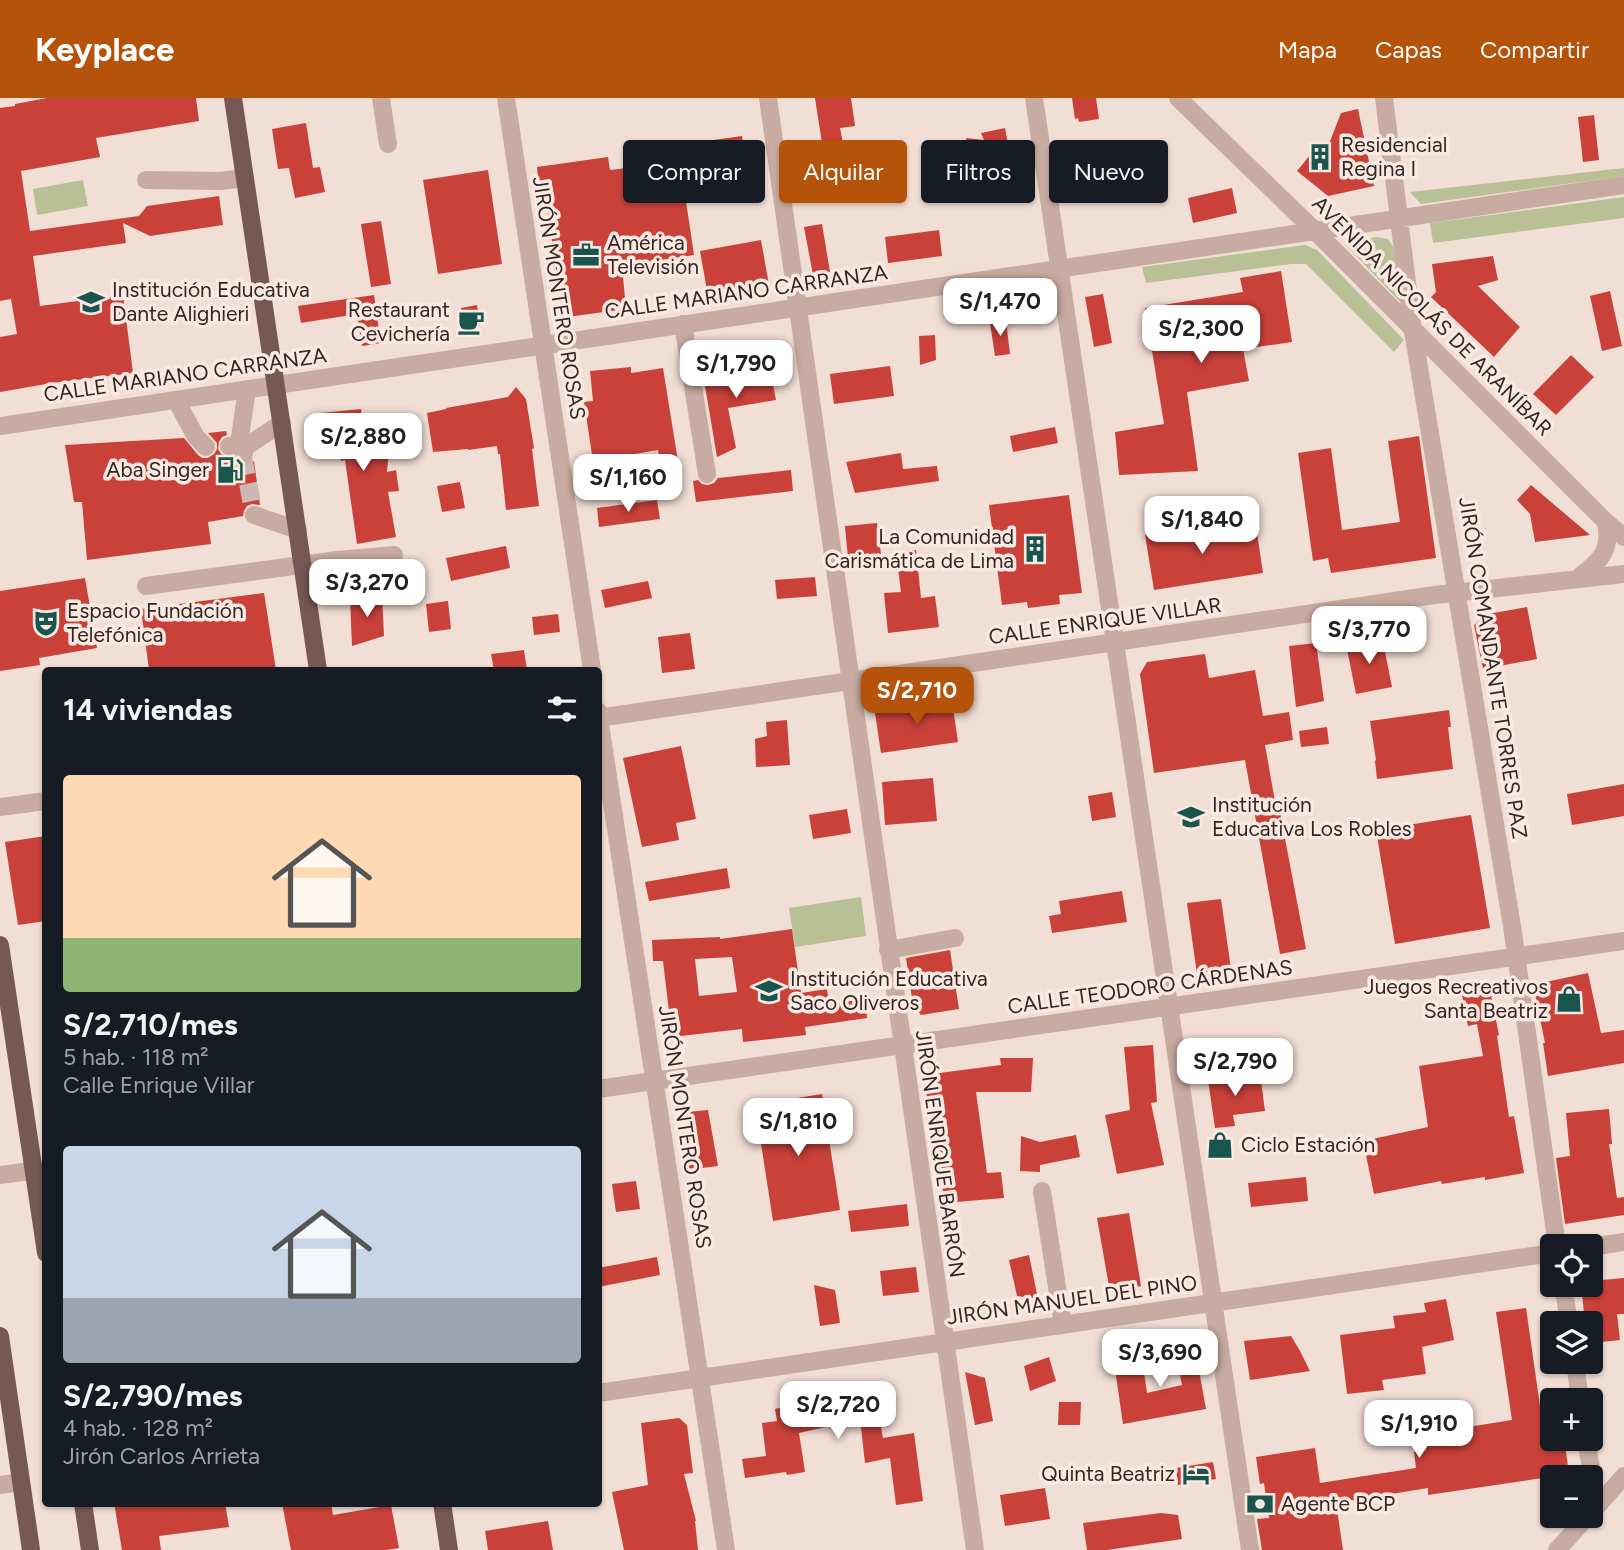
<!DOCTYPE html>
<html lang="es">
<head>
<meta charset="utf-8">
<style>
  body { margin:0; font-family:Figtree,sans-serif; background:#20242c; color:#f1f3f6; height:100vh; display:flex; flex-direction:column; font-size:26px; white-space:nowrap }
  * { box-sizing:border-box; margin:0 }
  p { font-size:23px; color:#9ea1a6 }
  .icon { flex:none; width:38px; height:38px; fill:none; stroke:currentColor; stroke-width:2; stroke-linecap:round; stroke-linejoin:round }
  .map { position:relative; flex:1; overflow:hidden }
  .side { position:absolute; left:42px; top:569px; width:560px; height:840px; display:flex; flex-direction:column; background:#171b24; border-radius:7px; box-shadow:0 2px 5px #0004 }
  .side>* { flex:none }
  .hud { position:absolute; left:623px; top:42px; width:665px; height:63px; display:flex; gap:14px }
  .buttons { position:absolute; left:1540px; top:1136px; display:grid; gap:14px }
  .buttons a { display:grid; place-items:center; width:63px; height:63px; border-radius:7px; background:#171b24; box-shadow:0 2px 5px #0004; font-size:35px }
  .price { position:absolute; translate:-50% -60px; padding:0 16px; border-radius:14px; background:#fff; color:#222; font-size:23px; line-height:46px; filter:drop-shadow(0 2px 4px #0008) }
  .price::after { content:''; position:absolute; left:50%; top:42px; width:21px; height:16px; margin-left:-10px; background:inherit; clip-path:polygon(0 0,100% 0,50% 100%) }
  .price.active { background:#b45309; color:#fff }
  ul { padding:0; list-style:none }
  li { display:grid; align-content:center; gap:14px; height:371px; padding:0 21px }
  li span { display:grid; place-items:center; height:217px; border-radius:7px; color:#555 }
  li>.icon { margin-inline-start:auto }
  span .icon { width:126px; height:126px; fill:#fffc; stroke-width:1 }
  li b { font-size:30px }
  h2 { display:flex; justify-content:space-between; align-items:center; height:84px; padding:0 21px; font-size:30px }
  .pill { padding:0 24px; border-radius:7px; background:#171b24; box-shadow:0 2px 5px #0004; font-size:24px; line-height:63px }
  .pill.active { background:#b45309; color:#fff }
  header { display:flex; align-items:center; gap:42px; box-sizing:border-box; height:98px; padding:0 35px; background:#b45309; color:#fff }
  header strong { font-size:33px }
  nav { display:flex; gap:38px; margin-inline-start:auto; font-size:24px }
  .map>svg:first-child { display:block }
  .green { fill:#bac095 }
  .building { fill:#ca413a; fill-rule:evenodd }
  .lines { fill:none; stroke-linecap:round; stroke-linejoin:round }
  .minor-tunnel { stroke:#cbb9b2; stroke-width:18; stroke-dasharray:18 9; stroke-linecap:butt }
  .minor { stroke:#c9aca1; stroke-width:18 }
  .major { stroke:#765954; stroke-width:18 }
  .labels { text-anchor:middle; stroke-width:7; stroke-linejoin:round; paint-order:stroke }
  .poi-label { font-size:21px; fill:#332624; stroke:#f9e9e1; text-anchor:start }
  .street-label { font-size:21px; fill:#332624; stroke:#f9e9e1 }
</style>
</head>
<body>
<header>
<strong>Keyplace</strong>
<nav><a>Mapa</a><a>Capas</a><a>Compartir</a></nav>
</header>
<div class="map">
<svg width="1624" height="1452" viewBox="0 0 1624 1452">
  <rect width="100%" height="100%" fill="#f1ded5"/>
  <path class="green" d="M1624,70V78L1421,106L1410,94Z
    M83,82L88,108L37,117L33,91Z
    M1624,99V120L1433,145L1430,125Z
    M1376,139L1388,141L1393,149L1405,209L1345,146Z
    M1305,147L1317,152L1404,242L1394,254L1306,166H1291L1146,185L1142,169Z
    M861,799L866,838L795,849L789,810Z"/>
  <path class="building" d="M47,0H196L199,23L96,40L100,59L21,73L30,133L139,118L147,108L219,98L223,127L150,138L123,125L126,145L33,158L40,208L123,197L133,275L52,285L0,294V239L17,236L11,201L0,203V10L15,8V6Z
    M815,0H851L855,28L840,30L849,76L810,84L806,61L824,58Z
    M1072,0H1096L1099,21L1079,24L1078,20L1075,21Z
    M1358,11L1374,88L1328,98L1297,73L1320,45L1327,51L1341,15Z
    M1594,17L1599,62L1583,64L1578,19Z
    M306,25L313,70L320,69L325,94L295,100L289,70L278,71L272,31Z
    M1005,30L1014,76L970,82L966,40L984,42L981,35Z
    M742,38L745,61L681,70L694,157L622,168L626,211L560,220L557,178L544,89H539L537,69L608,59L610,72L645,68L643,52Z
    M488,72L502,166L438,176L423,82Z
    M1232,90L1237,115L1193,125L1188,100Z
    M381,123L391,186L371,189L361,126Z
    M822,126L830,174L813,177L804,129Z
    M939,132L942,158L888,165L885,139Z
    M761,142L769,187L708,198L700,153Z
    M1493,158L1498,182L1478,188L1520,229L1494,259L1431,199L1436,194L1432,166Z
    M1281,173L1292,244L1243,251L1249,283L1187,294L1198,373L1119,377L1115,334L1164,326L1145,210L1243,194L1240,180Z
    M1610,193L1622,248L1602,253L1590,198Z
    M1103,196L1112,245L1094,249L1085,199Z
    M374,197L381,245L362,248L357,216L301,225L298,208Z
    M477,207L480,228L464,230L461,210Z
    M1006,223L1010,256L995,258L990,225Z
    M935,237L936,262L920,267L919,238Z
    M1571,257L1594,279L1556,317L1533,296Z
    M769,266L776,302L728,310L736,350L717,359L704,282L735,277L734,271Z
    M890,268L894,298L834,306L830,276Z
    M631,269V275L663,270L680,376L663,384L658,352L593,363L584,304L593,303L590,273Z
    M516,289L526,301L534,350L532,351L539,408L506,412L500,356H498L497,348L468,352V351L433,354L427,315L446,311V310L508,299Z
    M361,311L364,343L390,339L387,374L396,372L399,393L388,394L396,439L357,446L345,362L341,363L337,340L315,343L313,326L321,315Z
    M1055,329L1058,345L1013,354L1010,338Z
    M226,333L227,337L222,339L219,344L218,351L221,356L230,359L235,367L240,370L247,369L254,363L260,407L252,406L247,408L244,413L243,418L208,424L211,446L87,462L82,404H74L65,347L184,340L198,357L202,360H208L214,356L217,351V345L208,335Z
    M1419,338L1436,460L1331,475L1328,460L1313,463L1298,355L1331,350L1342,432L1400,424L1388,343Z
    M901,355L903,371L937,368L939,383L855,395L846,364Z
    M791,372L793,393L696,404L693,383L698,382L702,386L708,387L714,385L718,380Z
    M460,384L465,410L442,414L437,388Z
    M1531,387L1590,437L1535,444L1530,416L1517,402Z
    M1069,397L1082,495L1059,497L1060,506L1028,510L1027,504L1002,507L989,407Z
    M657,402L660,421L599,429L597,410Z
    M1233,424L1235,439L1257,435L1263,475L1154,492L1145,437Z
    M877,425L881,456L848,460L845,428Z
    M506,448L510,470L451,483L446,460Z
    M916,452L921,500L935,498L939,529L888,535L884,495L901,494L896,454Z
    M815,479L817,498L777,501L775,482Z
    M85,480L97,550L39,560L40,567L0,573V493Z
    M648,483L652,500L605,510L601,492Z
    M264,495L276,572H149L141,511Z
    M382,496L384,538L352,548L350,501Z
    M448,503L451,531L429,534L426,506Z
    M1527,509L1537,561L1483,571L1474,527L1488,516Z
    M558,516L560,534L534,537L532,519Z
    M690,535L695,571L662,575L658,539Z
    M1382,539L1392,589L1356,596L1346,546Z
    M1316,545L1324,603L1296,609L1289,548Z
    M524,552L527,572H494L491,556Z
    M1205,556L1209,580L1255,572L1263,618L1289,614L1293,642L1265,647L1276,709H1279L1306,851L1280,856L1245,662L1154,675L1140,576L1147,564Z
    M952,603L958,644L881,655L875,615Z
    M1449,612L1451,629H1448L1453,671L1377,681L1375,663L1376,662L1370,623Z
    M787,622L790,667L756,669L755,641L767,638L766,624Z
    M1327,629L1329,646L1301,649L1299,633Z
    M681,648L696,721L676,725L679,742L642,749L623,660Z
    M933,680L937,723L885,727L882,684Z
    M1624,686V718L1572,727L1567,696Z
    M1112,694L1116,719L1092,723L1088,698Z
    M847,711L851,735L813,741L809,717Z
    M1471,717L1490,830L1395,846L1376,732Z
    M46,738V823L18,827L5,744Z
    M727,770L730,790L649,803L645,784Z
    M1122,793L1127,824L1052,835L1049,818L1061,816L1059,803Z
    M1221,801L1231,871L1197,876L1187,805Z
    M792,831L801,895L827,891L829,906L865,901L867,920L805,929L806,937L743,944L742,931L672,939L663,863H653L652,842L720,839V841ZM732,859L737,894L699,898L695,861Z
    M950,852L959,911L921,917L913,907L906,860Z
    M1588,875L1601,935L1624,932V965L1548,978L1543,945H1545L1534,891L1541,885Z
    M1490,892L1499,937L1497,938L1509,1019L1514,1018L1524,1075L1485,1082V1079L1442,1086L1441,1083L1374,1096L1363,1043L1428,1029L1419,968L1483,958L1477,926L1468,928L1462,897Z
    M1153,947L1157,1004L1151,1005L1164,1067L1117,1076L1105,1017L1130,1012L1124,949Z
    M1000,960H1033L1031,994H976L987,1075L1001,1074L1004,1100L944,1105L939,1051L934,1052L924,977L1001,967Z
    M1260,975L1265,1013L1233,1017L1235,1028L1215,1030L1208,982Z
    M822,996L840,1112L773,1123L755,1007Z
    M1609,1011L1612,1046H1609L1617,1100L1624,1099V1117L1565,1126L1556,1060L1570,1058L1566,1015Z
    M708,1012L718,1068L686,1072L677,1015Z
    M1076,1037L1080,1059L1040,1067V1074L1020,1073L1021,1038L1040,1044Z
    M1306,1079L1308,1103L1251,1109L1248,1085Z
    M636,1083L640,1111L616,1114L612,1086Z
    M907,1106L909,1128L851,1134L848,1113Z
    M1129,1115L1141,1188L1110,1194L1097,1120Z
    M1029,1157L1038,1201L1017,1198L1009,1162Z
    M657,1159L660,1177L598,1189V1170Z
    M916,1169L919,1194L883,1198L880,1173Z
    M1624,1180V1216H1617L1620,1242L1591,1245V1225H1585L1581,1186H1591V1183Z
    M814,1187L835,1192L840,1225L820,1228Z
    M1446,1201L1454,1242L1422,1249L1426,1276L1382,1282L1384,1292L1347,1296L1340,1237L1395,1230L1393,1218L1426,1214L1424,1205Z
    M1526,1210L1545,1343L1564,1340L1569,1376L1428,1397V1390L1336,1405L1343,1452H1262L1257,1421L1269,1420L1264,1385L1260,1386L1256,1359L1315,1350L1320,1385L1358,1379L1359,1381L1358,1379L1416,1370L1414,1354L1426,1352L1424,1336L1512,1322L1496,1214Z
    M1291,1238L1300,1253L1310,1273L1250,1282L1244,1243Z
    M1174,1243L1194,1245L1206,1311L1123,1326L1114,1264L1142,1260L1147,1295L1182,1287Z
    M1049,1259L1056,1283L1030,1293L1024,1268Z
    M965,1274L985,1280L993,1323L975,1327Z
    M874,1291L883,1340L914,1335L923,1403L896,1407L890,1360L865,1365L860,1321L799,1335L805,1374L787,1377L786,1374L745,1380L742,1361L766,1358L762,1325L777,1323L775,1311L850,1295L851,1297Z
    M1059,1304H1081L1080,1327H1058Z
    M679,1320L687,1327L693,1375L684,1376L696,1423H695L698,1452H624L612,1394L648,1387L641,1325Z
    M1213,1364L1216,1381L1178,1387L1176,1370Z
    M1045,1390L1050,1421L1005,1428L1000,1397Z
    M114,1405H225L229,1429L159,1438L161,1452H122Z
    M282,1405H331L333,1417L391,1407L399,1450L386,1452H291Z
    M1161,1415L1178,1417L1182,1441L1107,1452H1087L1083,1425Z
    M548,1423L553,1452H488L485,1433Z"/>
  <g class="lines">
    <path class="minor-tunnel" d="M243,359L254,417"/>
    <path class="minor" d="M381,0L388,46
      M506,0L592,572
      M768,0C839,484 903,968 975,1452
      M1034,0L1250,1452
      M1178,0L1315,133L1606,424L1624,439
      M1384,0L1413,233L1512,828L1557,1148
      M146,82L220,83L245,80
      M683,226L707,376
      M176,302L196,339L206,349
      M0,328L1624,87
      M229,348L239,346L247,291
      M243,359L245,349L282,325
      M254,417L298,432
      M1577,481C1599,463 1612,455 1606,424
      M146,488L338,462L394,457
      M598,613L726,1452
      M598,620L1435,497L1624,476
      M0,709L46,703
      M888,852L955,840
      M598,991L1624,843
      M0,1077L46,1071
      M1042,1093L1063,1227
      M1591,1149L1624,1144
      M1563,1186L1569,1225
      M1575,1264L1580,1302
      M598,1295L1552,1155
      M1586,1340L1597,1408
      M0,1387L21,1384
      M1591,1415L1624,1378
      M1557,1452L1588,1418"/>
    <path class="major" d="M233,0L318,572
      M0,847L46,1155
      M0,1238L31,1452
      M83,1405L90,1452
      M442,1405L449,1452"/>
  </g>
  <defs>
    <symbol id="building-bare" viewBox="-9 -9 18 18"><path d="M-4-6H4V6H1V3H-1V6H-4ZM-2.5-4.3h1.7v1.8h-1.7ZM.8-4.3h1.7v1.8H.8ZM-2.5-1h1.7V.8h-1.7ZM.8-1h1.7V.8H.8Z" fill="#19554d" stroke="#f9e9e1" stroke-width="2.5" paint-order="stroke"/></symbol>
    <symbol id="office-bare" viewBox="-9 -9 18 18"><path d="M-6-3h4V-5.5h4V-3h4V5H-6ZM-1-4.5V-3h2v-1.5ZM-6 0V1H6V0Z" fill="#19554d" stroke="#f9e9e1" stroke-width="2.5" paint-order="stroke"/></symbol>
    <symbol id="school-bare" viewBox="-9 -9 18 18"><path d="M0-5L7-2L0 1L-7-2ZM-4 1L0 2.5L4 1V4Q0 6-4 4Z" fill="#19554d" stroke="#f9e9e1" stroke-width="2.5" paint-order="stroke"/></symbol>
    <symbol id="cafe-bare" viewBox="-9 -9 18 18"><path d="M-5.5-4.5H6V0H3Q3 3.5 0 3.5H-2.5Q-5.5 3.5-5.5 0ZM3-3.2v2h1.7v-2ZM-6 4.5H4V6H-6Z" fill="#19554d" stroke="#f9e9e1" stroke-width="2.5" paint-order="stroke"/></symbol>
    <symbol id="fuel-bare" viewBox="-9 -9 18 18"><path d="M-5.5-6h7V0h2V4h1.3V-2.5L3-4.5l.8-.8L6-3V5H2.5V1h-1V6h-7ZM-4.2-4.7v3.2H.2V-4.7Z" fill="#19554d" stroke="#f9e9e1" stroke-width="2.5" paint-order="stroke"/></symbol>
    <symbol id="theatre-bare" viewBox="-9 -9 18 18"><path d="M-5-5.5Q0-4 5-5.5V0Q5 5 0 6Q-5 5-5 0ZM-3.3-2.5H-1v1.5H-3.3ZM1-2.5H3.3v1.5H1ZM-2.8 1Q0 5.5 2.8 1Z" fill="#19554d" stroke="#f9e9e1" stroke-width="2.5" paint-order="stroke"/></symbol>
    <symbol id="shop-bare" viewBox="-9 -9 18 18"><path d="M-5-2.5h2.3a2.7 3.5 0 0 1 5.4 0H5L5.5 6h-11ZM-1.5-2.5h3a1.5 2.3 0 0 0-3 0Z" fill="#19554d" stroke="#f9e9e1" stroke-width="2.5" paint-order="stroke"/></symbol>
    <symbol id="hotel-bare" viewBox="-9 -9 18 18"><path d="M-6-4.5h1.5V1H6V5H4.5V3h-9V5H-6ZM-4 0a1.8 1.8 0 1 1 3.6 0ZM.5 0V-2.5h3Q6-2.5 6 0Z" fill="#19554d" stroke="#f9e9e1" stroke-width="2.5" paint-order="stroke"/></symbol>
    <symbol id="bank-bare" viewBox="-9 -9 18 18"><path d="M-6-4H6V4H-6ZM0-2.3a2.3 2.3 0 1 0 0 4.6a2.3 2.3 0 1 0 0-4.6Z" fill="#19554d" stroke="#f9e9e1" stroke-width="2.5" paint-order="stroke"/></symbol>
  </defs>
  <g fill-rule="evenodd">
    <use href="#building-bare" x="1301" y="40" width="38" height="38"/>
    <use href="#office-bare" x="567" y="138" width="38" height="38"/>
    <use href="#school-bare" x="72" y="185" width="38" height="38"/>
    <use href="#cafe-bare" x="452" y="205" width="38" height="38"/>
    <use href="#fuel-bare" x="211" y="353" width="38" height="38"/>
    <use href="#building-bare" x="1016" y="432" width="38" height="38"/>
    <use href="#theatre-bare" x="27" y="506" width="38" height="38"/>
    <use href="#school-bare" x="1172" y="700" width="38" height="38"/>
    <use href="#school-bare" x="750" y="874" width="38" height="38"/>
    <use href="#shop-bare" x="1550" y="882" width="38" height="38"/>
    <use href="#shop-bare" x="1201" y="1028" width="38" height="38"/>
    <use href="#hotel-bare" x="1177" y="1357" width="38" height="38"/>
    <use href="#bank-bare" x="1241" y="1387" width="38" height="38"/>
  </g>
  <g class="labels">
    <g class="poi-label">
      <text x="1341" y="54">Residencial<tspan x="1341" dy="24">Regina I</tspan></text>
      <text x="607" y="152">América<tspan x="607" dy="24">Televisión</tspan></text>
      <text x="112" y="199">Institución Educativa<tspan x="112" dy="24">Dante Alighieri</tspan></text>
      <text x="450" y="219" text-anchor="end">Restaurant<tspan x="450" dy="24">Cevichería</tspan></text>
      <text x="209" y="379" text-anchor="end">Aba Singer</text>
      <text x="1014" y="446" text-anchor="end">La Comunidad<tspan x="1014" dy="24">Carismática de Lima</tspan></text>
      <text x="67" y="520">Espacio Fundación<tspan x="67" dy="24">Telefónica</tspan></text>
      <text x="1212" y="714">Institución<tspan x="1212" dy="24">Educativa Los Robles</tspan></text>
      <text x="790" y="888">Institución Educativa<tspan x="790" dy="24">Saco Oliveros</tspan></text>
      <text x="1548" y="896" text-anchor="end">Juegos Recreativos<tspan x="1548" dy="24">Santa Beatriz</tspan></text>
      <text x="1241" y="1054">Ciclo Estación</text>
      <text x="1175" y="1383" text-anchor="end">Quinta Beatriz</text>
      <text x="1281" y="1413">Agente BCP</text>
    </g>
    <g class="street-label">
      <text transform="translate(746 194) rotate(-8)" y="7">CALLE MARIANO CARRANZA</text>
      <text transform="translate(559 200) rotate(81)" y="7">JIRÓN MONTERO ROSAS</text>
      <text transform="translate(1432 218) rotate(45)" y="7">AVENIDA NICOLÁS DE ARANÍBAR</text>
      <text transform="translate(185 277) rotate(-8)" y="7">CALLE MARIANO CARRANZA</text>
      <text transform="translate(1105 523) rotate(-8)" y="7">CALLE ENRIQUE VILLAR</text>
      <text transform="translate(1493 570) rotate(81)" y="7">JIRÓN COMANDANTE TORRES PAZ</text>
      <text transform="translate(1150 889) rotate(-8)" y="7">CALLE TEODORO CÁRDENAS</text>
      <text transform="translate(685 1029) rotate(81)" y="7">JIRÓN MONTERO ROSAS</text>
      <text transform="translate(940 1056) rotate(82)" y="7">JIRÓN ENRIQUE BARRÓN</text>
      <text transform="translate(1072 1202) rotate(-8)" y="7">JIRÓN MANUEL DEL PINO</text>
    </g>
  </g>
</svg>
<div class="buttons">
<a><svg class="icon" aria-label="locate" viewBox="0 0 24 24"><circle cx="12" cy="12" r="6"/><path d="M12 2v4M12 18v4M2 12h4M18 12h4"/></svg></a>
<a><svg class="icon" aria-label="layers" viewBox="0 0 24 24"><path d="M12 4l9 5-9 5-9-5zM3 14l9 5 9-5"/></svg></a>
<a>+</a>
<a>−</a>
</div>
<b class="price" style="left:1000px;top:240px">S/1,470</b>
<b class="price" style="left:1201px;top:267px">S/2,300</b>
<b class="price" style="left:736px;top:302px">S/1,790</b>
<b class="price" style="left:363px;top:375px">S/2,880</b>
<b class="price" style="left:628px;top:416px">S/1,160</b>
<b class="price" style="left:1202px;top:458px">S/1,840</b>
<b class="price" style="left:367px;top:521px">S/3,270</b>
<b class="price" style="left:1369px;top:568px">S/3,770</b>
<b class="price active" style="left:917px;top:629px">S/2,710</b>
<b class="price" style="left:1235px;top:1000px">S/2,790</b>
<b class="price" style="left:798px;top:1060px">S/1,810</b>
<b class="price" style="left:1160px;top:1291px">S/3,690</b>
<b class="price" style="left:838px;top:1343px">S/2,720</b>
<b class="price" style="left:1419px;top:1362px">S/1,910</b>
<div class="hud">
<a class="pill">Comprar</a>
<a class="pill active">Alquilar</a>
<a class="pill">Filtros</a>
<a class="pill">Nuevo</a>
</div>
<section class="side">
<h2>14 viviendas<svg class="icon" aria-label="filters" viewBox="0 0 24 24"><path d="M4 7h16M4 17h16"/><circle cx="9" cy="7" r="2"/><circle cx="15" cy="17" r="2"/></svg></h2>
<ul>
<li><span style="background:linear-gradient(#ffd9b3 75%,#8fb573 0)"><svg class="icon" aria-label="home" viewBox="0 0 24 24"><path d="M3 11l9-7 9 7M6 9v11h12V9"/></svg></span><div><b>S/2,710/mes</b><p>5 hab. · 118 m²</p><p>Calle Enrique Villar</p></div></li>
<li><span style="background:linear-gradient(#c9d6e8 70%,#9aa5b1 0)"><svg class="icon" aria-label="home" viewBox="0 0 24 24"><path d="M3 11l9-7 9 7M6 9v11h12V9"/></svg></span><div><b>S/2,790/mes</b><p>4 hab. · 128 m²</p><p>Jirón Carlos Arrieta</p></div></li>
</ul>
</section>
</div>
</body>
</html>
